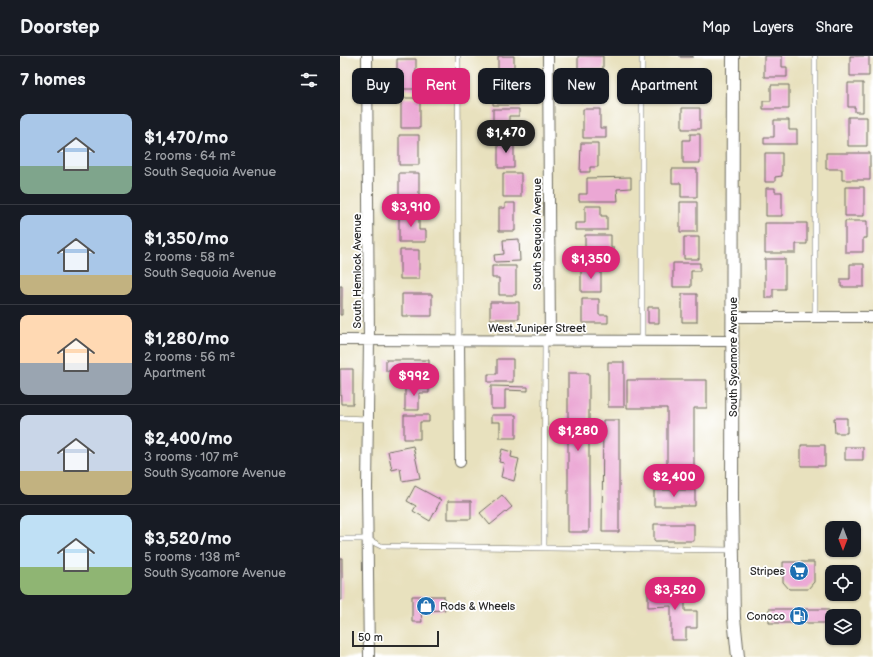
<!DOCTYPE html>
<html lang="en">
<head>
<meta charset="utf-8">
<style>
  body { margin:0; font-family:"Balsamiq Sans",sans-serif; background:#20242c; color:#f1f3f6; height:100vh; display:flex; flex-direction:column; font-size:15px; white-space:nowrap }
  * { box-sizing:border-box; margin:0 }
  p { font-size:13px; color:#9ea1a6 }
  .icon { flex:none; width:22px; height:22px; fill:none; stroke:currentColor; stroke-width:2; stroke-linecap:round; stroke-linejoin:round }
  .map { position:relative; flex:1; overflow:hidden }
  .panel { display:flex; flex-direction:column; background:#171b24; width:340px }
  .panel>* { flex:none }
  .top-card { position:absolute; left:12px; top:12px; width:380px; height:36px; display:flex; gap:8px }
  .needle { width:26px; rotate:180deg }
  .buttons { position:absolute; left:485px; top:465px; display:grid; gap:8px }
  .buttons a { display:grid; place-items:center; width:36px; height:36px; border-radius:8px; background:#171b24; box-shadow:0 1px 3px #0004; font-size:20px }
  .scale { position:absolute; left:12px; bottom:10px; width:87px; box-sizing:border-box; padding-left:4px; border:2px solid #2b2b2b; border-top:0; font-size:11px; line-height:14px; white-space:nowrap; color:#2b2b2b; -webkit-text-stroke:3px #fff; paint-order:stroke }
  .price { position:absolute; translate:-50% -34px; padding:0 9px; border-radius:14px; background:#db2777; color:#fff; font-size:13px; line-height:26px; filter:drop-shadow(0 1px 2px #0008) }
  .price::after { content:''; position:absolute; left:50%; top:24px; width:12px; height:9px; margin-left:-6px; background:inherit; clip-path:polygon(0 0,100% 0,50% 100%) }
  .price.selected { background:#222; color:#fff }
  ul { padding:0; list-style:none }
  li { display:flex; align-items:center; gap:12px; height:100px; padding:0 20px }
  li+li { border-top:1px solid #363941 }
  li span { display:grid; place-items:center; flex:none; width:112px; height:80px; border-radius:8px; color:#555 }
  li>.icon { margin-inline-start:auto }
  span .icon { width:48px; height:48px; fill:#fffc; stroke-width:1 }
  li b { font-size:17px }
  h2 { display:flex; justify-content:space-between; align-items:center; height:48px; padding:0 20px; font-size:17px }
  .pill { padding:0 14px; border-radius:8px; background:#171b24; box-shadow:0 1px 3px #0004; font-size:14px; line-height:36px }
  .pill.selected { background:#db2777; color:#fff }
  header { display:flex; align-items:center; gap:24px; box-sizing:border-box; height:56px; padding:0 20px; background:#171b24; border-bottom:1px solid #363941 }
  header strong { font-size:19px }
  nav { display:flex; gap:22px; margin-inline-start:auto; font-size:14px }
  main { display:flex; flex:1; min-height:0 }
  .map>svg:first-child { display:block }
  .building { fill:#eba7d4 }
  .lines { fill:none; stroke-linecap:round; stroke-linejoin:round }
  .service-casing { stroke:#6d6b5e; stroke-width:6 }
  .minor-casing { stroke:#6d6b5e; stroke-width:12 }
  .tertiary-casing { stroke:#6d6b5e; stroke-width:14 }
  .service { stroke:#fff; stroke-width:5 }
  .minor { stroke:#fff; stroke-width:10 }
  .tertiary { stroke:#fff; stroke-width:12 }
  .labels { text-anchor:middle; stroke-width:3.5; stroke-linejoin:round; paint-order:stroke }
  .street-label { font-size:11px; fill:#2b2b2b; stroke:#fff }
  .poi-label { font-size:11px; fill:#2b2b2b; stroke:#fff; text-anchor:end }
</style>
</head>
<body>
<header>
<strong>Doorstep</strong>
<nav><a>Map</a><a>Layers</a><a>Share</a></nav>
</header>
<main>
<section class="panel">
<h2>7 homes<svg class="icon" aria-label="filters" viewBox="0 0 24 24"><path d="M4 7h16M4 17h16"/><circle cx="9" cy="7" r="2"/><circle cx="15" cy="17" r="2"/></svg></h2>
<ul>
<li><span style="background:linear-gradient(#a9c7e8 65%,#7fa58c 0)"><svg class="icon" aria-label="home" viewBox="0 0 24 24"><path d="M3 11l9-7 9 7M6 9v11h12V9"/></svg></span><div><b>$1,470/mo</b><p>2 rooms · 64 m²</p><p>South Sequoia Avenue</p></div></li>
<li><span style="background:linear-gradient(#a9c7e8 75%,#c2b280 0)"><svg class="icon" aria-label="home" viewBox="0 0 24 24"><path d="M3 11l9-7 9 7M6 9v11h12V9"/></svg></span><div><b>$1,350/mo</b><p>2 rooms · 58 m²</p><p>South Sequoia Avenue</p></div></li>
<li><span style="background:linear-gradient(#ffd9b3 60%,#9aa5b1 0)"><svg class="icon" aria-label="home" viewBox="0 0 24 24"><path d="M3 11l9-7 9 7M6 9v11h12V9"/></svg></span><div><b>$1,280/mo</b><p>2 rooms · 56 m²</p><p>Apartment</p></div></li>
<li><span style="background:linear-gradient(#c9d6e8 70%,#c2b280 0)"><svg class="icon" aria-label="home" viewBox="0 0 24 24"><path d="M3 11l9-7 9 7M6 9v11h12V9"/></svg></span><div><b>$2,400/mo</b><p>3 rooms · 107 m²</p><p>South Sycamore Avenue</p></div></li>
<li><span style="background:linear-gradient(#bfe0f5 65%,#8fb573 0)"><svg class="icon" aria-label="home" viewBox="0 0 24 24"><path d="M3 11l9-7 9 7M6 9v11h12V9"/></svg></span><div><b>$3,520/mo</b><p>5 rooms · 138 m²</p><p>South Sycamore Avenue</p></div></li>
</ul>
</section>
<div class="map">
<svg width="533" height="601" viewBox="0 0 533 601">
  <rect width="100%" height="100%" fill="#fff"/>
  <filter id="ink" filterUnits="userSpaceOnUse"><feTurbulence type="fractalNoise" baseFrequency=".025" numOctaves="2"/><feDisplacementMap in="SourceGraphic" scale="8" xChannelSelector="R" yChannelSelector="G"/><feConvolveMatrix kernelMatrix="1 2 1 2 8 2 1 2 1" color-interpolation-filters="sRGB"/></filter>
  <filter id="wash" filterUnits="userSpaceOnUse"><feTurbulence type="fractalNoise" baseFrequency=".012" numOctaves="4" result="noise"/><feDisplacementMap in="SourceGraphic" scale="16" xChannelSelector="R" yChannelSelector="G"/><feGaussianBlur stdDeviation="0.9" result="paint"/><feColorMatrix in="noise" values="0 0 0 0 0 0 0 0 0 0 0 0 0 0 0 0 0 1.4 0 .05"/><feComposite in="paint" operator="in"/></filter>
  <g filter="url(#wash)">
    <rect width="100%" height="100%" fill="#e8e1be"/>
    <g id="blocks">
      <path class="building" d="M158,0H174V18H158Z
        M238,0H263V13H238Z
        M340,0H353V1H340Z
        M424,0H442V11H447V21H424Z
        M510,0H529V20H510Z
        M57,3H76V33H57Z
        M241,18H259V45L241,46Z
        M340,22H361V45H346V28H340Z
        M163,25H180V49H153V41H163Z
        M508,27H523V56H515V51H508Z
        M431,29H449V53H423V45H431Z
        M61,42H80V72H61Z
        M342,52H360V73H342Z
        M153,53H179V60H169V77H153Z
        M243,53H260V72H266V82H243Z
        M508,61H527V90H508Z
        M434,64H449V74H457V88H424V81H434Z
        M350,78H360V107H343V84H350Z
        M59,79H79V109H59Z
        M158,84H174V112H158Z
        M241,87H258V111H250V116H240Z
        M425,97H442V120L435,121V126H425Z
        M486,97H530V124H502V113H486Z
        M332,113H357V141H341V127H332Z
        M59,117H79V140H88V149H59Z
        M163,117H181V141H163Z
        M291,121V132L277,133L278,145H239V138H247V122Z
        M505,131H524V160H505Z
        M426,132H435V136H442V160H426Z
        M340,146H357V176H340Z
        M165,147H175V175H159V152H165Z
        M245,150H261V160H267V174H235V167H245Z
        M59,155H79V174H86V186H59Z
        M505,165H527V182H523V196H505Z
        M425,167H467V188H456V197H425Z
        M245,179H271V192H274V207H245Z
        M344,181H359V203H344Z
        M179,183L180,205L155,206L154,199L164,198L163,184Z
        M60,194H79V223H60Z
        M425,203H445V233H433V242H425Z
        M333,207H360V215H351V231H333Z
        M510,208H524V231H501V223H510Z
        M152,210H176V239H159V222H152Z
        M241,213H261V236H241Z
        M0,230H2V259H0Z
        M62,238H92V260H62Z
        M342,238H357V266H342Z
        M242,243H259V259H268V267H242Z
        M150,246H179V263H150Z
        M308,251H319V267H308Z
        M157,303H173V326H148V318H157Z
        M46,304H89V322H66V315H46Z
        M268,306H284V351H268Z
        M0,313H13V348H1Z
        M228,317H249V476H228Z
        M287,324H367V352H354V431H327V352H287Z
        M65,330H89V337H79V354H65Z
        M151,330L188,331V335L165,334V353H151Z
        M64,359H89V366H80V383H64Z
        M151,359H176V382H160V366H151Z
        M494,362H507V377H495Z
        M263,364H279V476H262Z
        M461,389H485V410H461Z
        M73,390L80,422L62,425L60,412L52,414L48,395Z
        M505,391H523V404H505Z
        M162,393L172,396L171,401L179,403L174,425L161,421L164,407L159,406Z
        M75,430L101,444L90,465L73,455L76,450L67,445Z
        M314,434H355V450H314Z
        M162,439L172,451L150,469L140,457Z
        M108,445H131V463H108Z
        M314,468H354V485H314Z
        M0,502H2V544H0Z
        M443,506H474V526L468,533H449L443,526Z
        M345,534V555H357V572H346V584H331V550L308,551V535Z
        M72,540H104L105,554L81,555L82,566H72Z
        M429,553H488V567H429Z"/>
    </g>
  </g>
  <g filter="url(#ink)">
    <use href="#blocks" fill-opacity="0" stroke="#6d6b5e" stroke-width="1"/>
    <g class="lines">
      <defs>
        <path id="service" d="M118,0L119,284
          M302,0V285
          M475,0V261
          M0,362L28,363
          M0,483H27L41,490L393,494
          M204,492L205,284"/>
        <path id="minor" d="M27,0L29,284L27,431L29,601
          M208,0L210,284
          M393,261H533
          M0,284L393,285
          M119,284L120,406"/>
        <path id="tertiary" d="M393,0L392,446L394,562L398,601"/>
      </defs>
      <use href="#service" class="service-casing"/>
      <use href="#minor" class="minor-casing"/>
      <use href="#tertiary" class="tertiary-casing"/>
      <use href="#service" class="service"/>
      <use href="#minor" class="minor"/>
      <use href="#tertiary" class="tertiary"/>
    </g>
  </g>
  <defs>
    <symbol id="supermarket-disc" viewBox="-11 -11 22 22"><circle r="9.5" fill="#1f6fb2" stroke="#fff"/><path d="M-6-5.5h2.5l.6 2H6L4.5 2H-2.5L-4.4-4H-6ZM-1.5 3.2a1.3 1.3 0 1 0 .1 0ZM3 3.2a1.3 1.3 0 1 0 .1 0Z" fill="#fff"/></symbol>
    <symbol id="shop-disc" viewBox="-11 -11 22 22"><circle r="9.5" fill="#1f6fb2" stroke="#fff"/><path d="M-5-2.5h2.3a2.7 3.5 0 0 1 5.4 0H5L5.5 6h-11ZM-1.5-2.5h3a1.5 2.3 0 0 0-3 0Z" fill="#fff"/></symbol>
    <symbol id="fuel-disc" viewBox="-11 -11 22 22"><circle r="9.5" fill="#1f6fb2" stroke="#fff"/><path d="M-5.5-6h7V0h2V4h1.3V-2.5L3-4.5l.8-.8L6-3V5H2.5V1h-1V6h-7ZM-4.2-4.7v3.2H.2V-4.7Z" fill="#fff"/></symbol>
  </defs>
  <g fill-rule="evenodd">
    <use href="#supermarket-disc" x="448" y="504" width="22" height="22"/>
    <use href="#shop-disc" x="75" y="539" width="22" height="22"/>
    <use href="#fuel-disc" x="448" y="549" width="22" height="22"/>
  </g>
  <g class="labels">
    <g class="street-label">
      <text transform="translate(197 178) rotate(-90)" y="4">South Sequoia Avenue</text>
      <text transform="translate(17 215) rotate(-90)" y="4">South Hemlock Avenue</text>
      <text x="197" y="276">West Juniper Street</text>
      <text transform="translate(393 301) rotate(-90)" y="4">South Sycamore Avenue</text>
    </g>
    <g class="poi-label">
      <text x="445" y="519">Stripes</text>
      <text x="100" y="554" text-anchor="start">Rods &amp; Wheels</text>
      <text x="445" y="564">Conoco</text>
    </g>
  </g>
</svg>
<div class="buttons">
<a><svg class="needle" viewBox="-14 -14 28 28"><path d="M0-13l5 13h-10z" fill="#e53935"/><path d="M0 13l5-13h-10z" fill="#9ea1a6"/></svg></a>
<a><svg class="icon" aria-label="locate" viewBox="0 0 24 24"><circle cx="12" cy="12" r="6"/><path d="M12 2v4M12 18v4M2 12h4M18 12h4"/></svg></a>
<a><svg class="icon" aria-label="layers" viewBox="0 0 24 24"><path d="M12 4l9 5-9 5-9-5zM3 14l9 5 9-5"/></svg></a>
</div>
<div class="scale">50 m</div>
<b class="price selected" style="left:166px;top:98px">$1,470</b>
<b class="price" style="left:71px;top:172px">$3,910</b>
<b class="price" style="left:251px;top:224px">$1,350</b>
<b class="price" style="left:74px;top:341px">$992</b>
<b class="price" style="left:238px;top:396px">$1,280</b>
<b class="price" style="left:334px;top:442px">$2,400</b>
<b class="price" style="left:335px;top:555px">$3,520</b>
<div class="top-card">
<a class="pill">Buy</a>
<a class="pill selected">Rent</a>
<a class="pill">Filters</a>
<a class="pill">New</a>
<a class="pill">Apartment</a>
</div>
</div>
</main>
</body>
</html>
